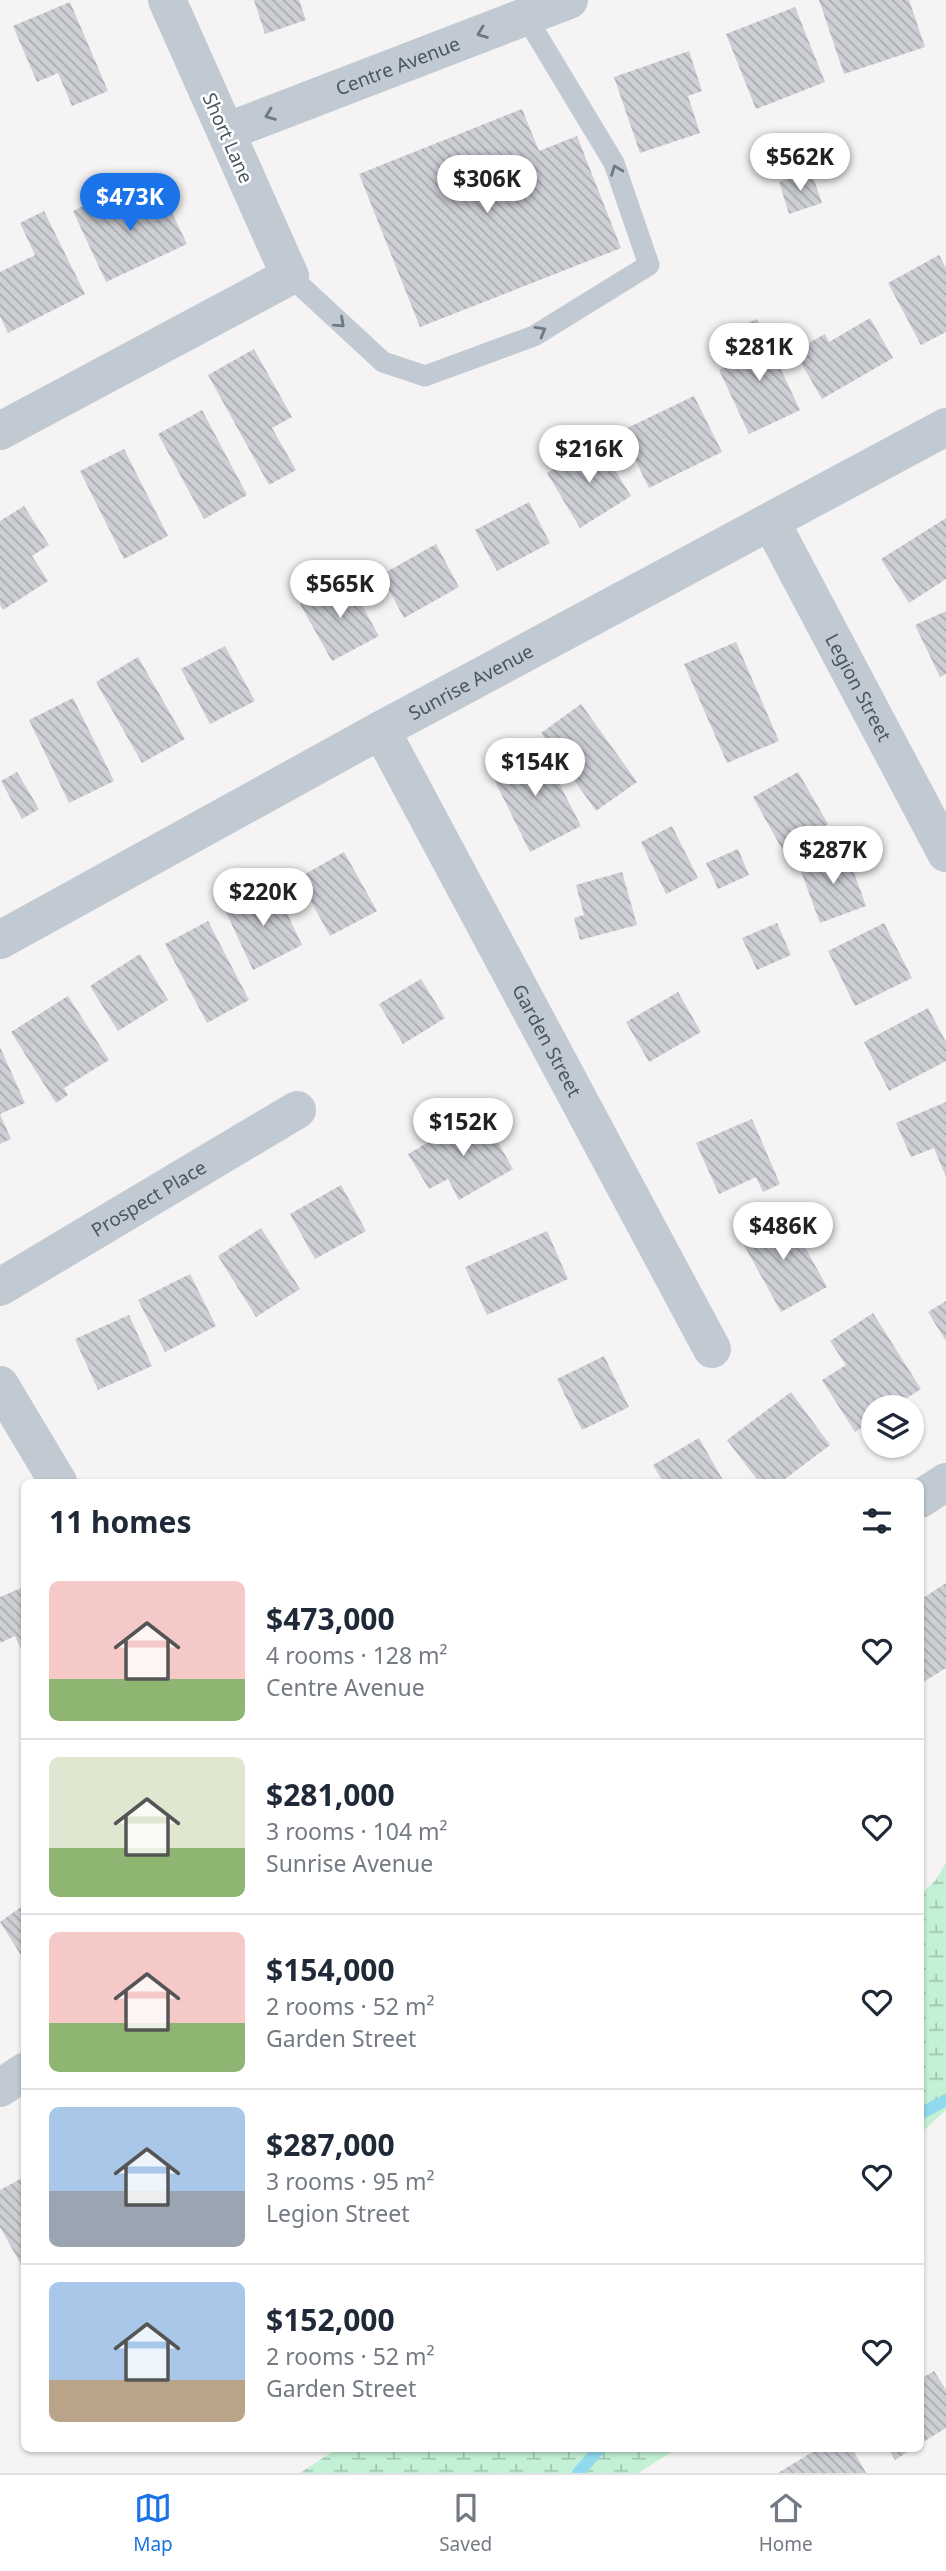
<!DOCTYPE html>
<html lang="en">
<head>
<meta charset="utf-8">
<style>
  body { margin:0; font-family:"Noto Sans",sans-serif; background:#f2f2f3; color:#1f2937; height:100vh; display:flex; flex-direction:column; font-size:26px; white-space:nowrap }
  * { box-sizing:border-box; margin:0 }
  p { font-size:23px; color:#747a83 }
  .icon { flex:none; width:38px; height:38px; fill:none; stroke:currentColor; stroke-width:2; stroke-linecap:round; stroke-linejoin:round }
  .map { position:relative; flex:1; overflow:hidden }
  .drawer { position:absolute; left:21px; top:1479px; width:903px; height:973px; display:flex; flex-direction:column; background:#fff; border-radius:10px; box-shadow:0 2px 5px #0004 }
  .drawer>* { flex:none }
  .controls { position:absolute; left:861px; top:1395px; display:grid; gap:14px }
  .controls a { display:grid; place-items:center; width:63px; height:63px; border-radius:50%; background:#fff; box-shadow:0 2px 5px #0004; font-size:35px }
  .price { position:absolute; translate:-50% -60px; padding:0 16px; border-radius:24px; background:#fff; color:#222; font-size:23px; line-height:46px; filter:drop-shadow(0 2px 4px #0008) }
  .price::after { content:''; position:absolute; left:50%; top:42px; width:21px; height:16px; margin-left:-10px; background:inherit; clip-path:polygon(0 0,100% 0,50% 100%) }
  .price.on { background:#1a73e8; color:#fff }
  ul { padding:0; list-style:none }
  li { display:flex; align-items:center; gap:21px; height:175px; padding:0 28px }
  li+li { border-top:2px solid #e0e1e3 }
  li span { display:grid; place-items:center; flex:none; width:196px; height:140px; border-radius:10px; color:#555 }
  li>.icon { margin-inline-start:auto }
  span .icon { width:84px; height:84px; fill:#fffc; stroke-width:1 }
  li b { font-size:30px }
  h2 { display:flex; justify-content:space-between; align-items:center; height:84px; padding:0 28px; font-size:30px }
  .menu { display:flex; justify-content:space-around; align-items:center; height:98px; border-top:2px solid #e0e1e3; background:#fff; font-size:19px; color:#747a83 }
  .menu a { display:grid; justify-items:center; gap:4px }
  .menu .on { color:#1a73e8 }
  .map>svg:first-child { display:block }
  .wetland { fill:url(#wetland-marsh) }
  .lines { fill:none; stroke-linecap:round; stroke-linejoin:round }
  .stream { stroke:#90daee; stroke-width:12 }
  .building { fill:url(#building-back-hatch) }
  .service { stroke:#c1cad2; stroke-width:21 }
  .minor { stroke:#c1cad2; stroke-width:38 }
  .oneway { stroke:#6e7983 }
  .labels { text-anchor:middle; stroke-width:5; stroke-linejoin:round; paint-order:stroke }
  .street-label { font-size:19px; fill:#4a5661; stroke:#fff }
</style>
</head>
<body>
<div class="map">
<svg width="946" height="2473" viewBox="0 0 946 2473">
  <defs>
    <pattern id="wetland-marsh" width="20" height="14" patternUnits="userSpaceOnUse" patternTransform="scale(1.75)"><rect width="20" height="14" fill="#c3f1d5"/><path d="M1 5h8M5 5V1M11 12h8M15 12V8" fill="none" stroke="#a0c6b0"/></pattern>
    <pattern id="building-back-hatch" width="6" height="6" patternUnits="userSpaceOnUse" patternTransform="scale(1.75)"><rect width="6" height="6" fill="#cdcfd5"/><path d="M-1 5l2 2M0 0l6 6M5-1l2 2" fill="none" stroke="#a8abb0"/></pattern>
  </defs>
  <rect width="100%" height="100%" fill="#f5f3f3"/>
  <path class="wetland" d="M946,1862V2110L921,2133V1894L936,1880Z
    M338,2448H678L638,2473H300Z"/>
  <g class="lines">
    <path class="stream" d="M920,2114L946,2100
      M578,2473L600,2448"/>
  </g>
  <path class="building" d="M254,0H299L306,20L265,34Z
    M819,0H909L925,47L844,74Z
    M70,2L108,91L72,106L58,73L37,82L13,26Z
    M795,7L825,82L756,109L726,34Z
    M689,51L702,91L688,96L700,133L640,153L614,77Z
    M522,109L539,151L577,136L621,248L420,327L359,174Z
    M811,171L822,203L789,214L779,182Z
    M159,186L187,244L106,282L73,211L97,199L104,213Z
    M44,211L85,294L8,333L0,316V272L35,255L20,223Z
    M939,255L946,268V332L921,345L888,283Z
    M870,318L893,358L822,399L794,351L825,334L829,342Z
    M757,319L800,410L749,434L719,370L752,354L739,327Z
    M254,349L292,417L272,428L296,470L269,485L208,375Z
    M694,396L722,452L649,488L621,431Z
    M202,410L247,495L204,519L158,434Z
    M597,441L631,496L580,528L547,473Z
    M124,449L168,536L124,559L80,471Z
    M529,502L550,543L497,571L475,530Z
    M24,506L49,545L32,556L48,581L3,610L0,605V521Z
    M946,518V579L909,603L881,559Z
    M436,544L459,587L404,618L381,575Z
    M347,579L379,636L332,661L300,604Z
    M946,611V674L940,677L915,625Z
    M736,642L779,741L727,763L684,664Z
    M225,646L255,701L210,724L181,669Z
    M138,657L185,739L142,763L96,682Z
    M73,698L114,781L69,803L29,720Z
    M581,704L637,782L596,811L541,733Z
    M539,744L581,826L530,852L489,769Z
    M17,772L39,809L22,819L1,781Z
    M798,772L828,824L782,849L753,797Z
    M672,826L698,878L666,894L641,842Z
    M845,848L866,906L820,923L799,866Z
    M738,849L749,875L718,889L706,863Z
    M344,852L377,911L330,936L298,878Z
    M622,872L637,925L580,940L574,918L584,915L576,885Z
    M274,886L302,945L253,970L225,910Z
    M208,921L249,1000L207,1023L165,944Z
    M777,923L791,955L757,970L742,938Z
    M884,923L912,978L855,1006L828,951Z
    M140,954L168,1000L118,1031L90,986Z
    M421,979L445,1018L403,1044L379,1004Z
    M678,992L701,1032L649,1062L626,1022Z
    M68,996L109,1060L64,1088L68,1095L56,1103L11,1032Z
    M928,1008L946,1042V1061L889,1091L864,1042Z
    M0,1047L25,1103L0,1114Z
    M946,1102V1177L934,1148L911,1157L896,1123Z
    M481,1112L513,1169L459,1200L448,1179L429,1189L408,1154Z
    M0,1114L11,1139L0,1144Z
    M752,1119L780,1184L763,1192L756,1177L719,1194L696,1143Z
    M341,1185L366,1231L315,1259L290,1214Z
    M785,1211L827,1287L781,1312L739,1236Z
    M261,1228L300,1289L256,1317L218,1256Z
    M547,1231L568,1279L487,1315L465,1267Z
    M190,1274L216,1326L165,1352L138,1300Z
    M946,1301V1341L928,1312Z
    M873,1313L921,1389L893,1407H873V1420L855,1432L822,1380L846,1365L830,1341Z
    M129,1315L152,1366L98,1390L75,1339Z
    M604,1356L629,1407L582,1430L557,1379Z
    M791,1392L830,1445L781,1482H759L727,1440Z
    M699,1438L724,1482H663L653,1465Z
    M946,1583V1668L925,1681L920,1674V1600Z
    M21,1588L24,1597V1650L22,1651L15,1636L0,1643V1597Z
    M24,1905V1960L0,1922Z
    M24,2177V2270L0,2227V2190Z
    M934,2371L946,2390V2428L920,2444V2379Z
    M819,2448H852L866,2473H778Z
    M888,2448H914L895,2460Z"/>
  <g class="lines">
    <path class="service" d="M290,276L383,362L425,376L534,336L649,265L614,163L526,17"/>
    <g class="minor">
      <path id="s1" d="M226,132L569,0"/>
      <path d="M0,431L290,276L167,0"/>
      <path id="s2" d="M771,522L946,853"/>
      <path id="s3" d="M381,730L712,1349"/>
      <path id="s4" d="M0,940L381,730L946,427"/>
      <path id="s5" d="M0,1287L297,1110"/>
      <path d="M0,1385L58,1482"/>
      <path d="M920,1499L946,1482"/>
      <path d="M0,2088L24,2072"/>
    </g>
  </g>
  <defs><path id="oneway-chevron" d="M-2-3.5L2.5 0L-2 3.5" fill="none" stroke-width="1.6" stroke-linecap="round" stroke-linejoin="round" transform="scale(1.75)"/></defs>
  <g class="oneway">
    <use href="#oneway-chevron" transform="translate(482 33) rotate(159)"/>
    <use href="#oneway-chevron" transform="translate(270 115) rotate(159)"/>
    <use href="#oneway-chevron" transform="translate(616 170) rotate(-111)"/>
    <use href="#oneway-chevron" transform="translate(340 323) rotate(42)"/>
    <use href="#oneway-chevron" transform="translate(541 331) rotate(-30)"/>
  </g>
  <g class="labels">
    <g class="street-label">
      <text dy="7" stroke="none"><textPath href="#s1" startOffset="184">Centre Avenue</textPath></text>
      <text transform="translate(228 138) rotate(66)" y="7">Short Lane</text>
      <text dy="7" stroke="none"><textPath href="#s4" startOffset="537">Sunrise Avenue</textPath></text>
      <text dy="7" stroke="none"><textPath href="#s2" startOffset="187">Legion Street</textPath></text>
      <text dy="7" stroke="none"><textPath href="#s3" startOffset="352">Garden Street</textPath></text>
      <text dy="7" stroke="none"><textPath href="#s5" startOffset="173">Prospect Place</textPath></text>
    </g>
  </g>
</svg>
<div class="controls">
<a><svg class="icon" aria-label="layers" viewBox="0 0 24 24"><path d="M12 4l9 5-9 5-9-5zM3 14l9 5 9-5"/></svg></a>
</div>
<b class="price" style="left:800px;top:193px">$562K</b>
<b class="price" style="left:487px;top:215px">$306K</b>
<b class="price on" style="left:130px;top:233px">$473K</b>
<b class="price" style="left:759px;top:383px">$281K</b>
<b class="price" style="left:589px;top:485px">$216K</b>
<b class="price" style="left:340px;top:620px">$565K</b>
<b class="price" style="left:535px;top:798px">$154K</b>
<b class="price" style="left:833px;top:886px">$287K</b>
<b class="price" style="left:263px;top:928px">$220K</b>
<b class="price" style="left:463px;top:1158px">$152K</b>
<b class="price" style="left:783px;top:1262px">$486K</b>
<section class="drawer">
<h2>11 homes<svg class="icon" aria-label="filters" viewBox="0 0 24 24"><path d="M4 7h16M4 17h16"/><circle cx="9" cy="7" r="2"/><circle cx="15" cy="17" r="2"/></svg></h2>
<ul>
<li><span style="background:linear-gradient(#f6c9c9 70%,#8fb573 0)"><svg class="icon" aria-label="home" viewBox="0 0 24 24"><path d="M3 11l9-7 9 7M6 9v11h12V9"/></svg></span><div><b>$473,000</b><p>4 rooms · 128 m²</p><p>Centre Avenue</p></div><svg class="icon" aria-label="heart" viewBox="0 0 24 24"><path d="M12 20l-8-8c-3-5 5-10 8-4 3-6 11-1 8 4z"/></svg></li>
<li><span style="background:linear-gradient(#dfe7d0 65%,#8fb573 0)"><svg class="icon" aria-label="home" viewBox="0 0 24 24"><path d="M3 11l9-7 9 7M6 9v11h12V9"/></svg></span><div><b>$281,000</b><p>3 rooms · 104 m²</p><p>Sunrise Avenue</p></div><svg class="icon" aria-label="heart" viewBox="0 0 24 24"><path d="M12 20l-8-8c-3-5 5-10 8-4 3-6 11-1 8 4z"/></svg></li>
<li><span style="background:linear-gradient(#f6c9c9 65%,#8fb573 0)"><svg class="icon" aria-label="home" viewBox="0 0 24 24"><path d="M3 11l9-7 9 7M6 9v11h12V9"/></svg></span><div><b>$154,000</b><p>2 rooms · 52 m²</p><p>Garden Street</p></div><svg class="icon" aria-label="heart" viewBox="0 0 24 24"><path d="M12 20l-8-8c-3-5 5-10 8-4 3-6 11-1 8 4z"/></svg></li>
<li><span style="background:linear-gradient(#a9c7e8 60%,#9aa5b1 0)"><svg class="icon" aria-label="home" viewBox="0 0 24 24"><path d="M3 11l9-7 9 7M6 9v11h12V9"/></svg></span><div><b>$287,000</b><p>3 rooms · 95 m²</p><p>Legion Street</p></div><svg class="icon" aria-label="heart" viewBox="0 0 24 24"><path d="M12 20l-8-8c-3-5 5-10 8-4 3-6 11-1 8 4z"/></svg></li>
<li><span style="background:linear-gradient(#a9c7e8 70%,#b9a48a 0)"><svg class="icon" aria-label="home" viewBox="0 0 24 24"><path d="M3 11l9-7 9 7M6 9v11h12V9"/></svg></span><div><b>$152,000</b><p>2 rooms · 52 m²</p><p>Garden Street</p></div><svg class="icon" aria-label="heart" viewBox="0 0 24 24"><path d="M12 20l-8-8c-3-5 5-10 8-4 3-6 11-1 8 4z"/></svg></li>
</ul>
</section>
</div>
<nav class="menu">
<a class="on"><svg class="icon" aria-label="map" viewBox="0 0 24 24"><path d="M3 6l6-2 6 2 6-2v14l-6 2-6-2-6 2zM9 4v14M15 6v14"/></svg>Map</a>
<a><svg class="icon" aria-label="saved" viewBox="0 0 24 24"><path d="M7 4h10v16l-5-4-5 4z"/></svg>Saved</a>
<a><svg class="icon" aria-label="home" viewBox="0 0 24 24"><path d="M3 11l9-7 9 7M6 9v11h12V9"/></svg>Home</a>
</nav>
</body>
</html>
